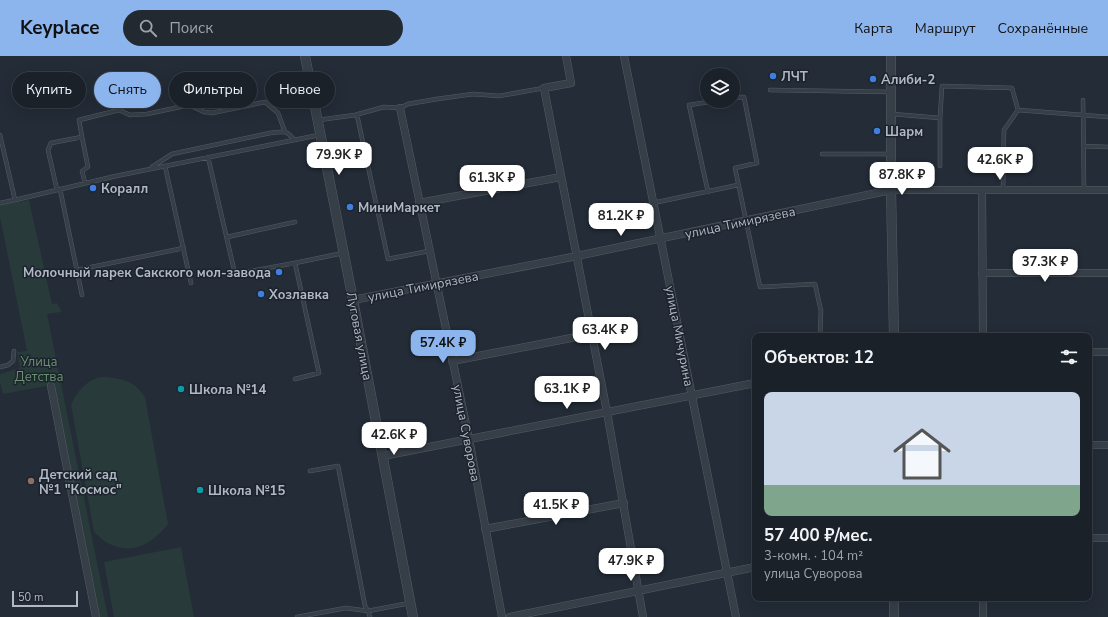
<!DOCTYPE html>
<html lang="ru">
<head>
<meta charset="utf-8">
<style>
  body { margin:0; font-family:"Nunito Sans",sans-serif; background:#232931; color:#f1f3f6; height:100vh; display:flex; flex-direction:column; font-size:15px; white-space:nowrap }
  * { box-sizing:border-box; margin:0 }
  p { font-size:13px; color:#9fa3a8 }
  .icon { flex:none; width:22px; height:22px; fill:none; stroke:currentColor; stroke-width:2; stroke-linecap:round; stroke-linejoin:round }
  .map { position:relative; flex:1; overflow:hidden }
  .drawer { position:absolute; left:752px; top:277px; width:340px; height:268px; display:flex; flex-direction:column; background:#1a2129; border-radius:8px; box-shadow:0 4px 16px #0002,0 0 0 1px #383e46 }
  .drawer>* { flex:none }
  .hud { position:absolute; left:12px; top:16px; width:380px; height:36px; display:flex; gap:8px }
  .tools { position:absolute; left:700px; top:12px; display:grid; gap:8px }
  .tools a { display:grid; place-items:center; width:40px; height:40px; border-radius:50%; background:#1a2129; box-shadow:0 4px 16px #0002,0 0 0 1px #383e46; font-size:20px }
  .scale { position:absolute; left:12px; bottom:10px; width:66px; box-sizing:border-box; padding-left:4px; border:2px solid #b1b9c4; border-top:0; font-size:11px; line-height:14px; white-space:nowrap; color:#b1b9c4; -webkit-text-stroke:3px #1c232c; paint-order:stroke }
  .price { position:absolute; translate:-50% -34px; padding:0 9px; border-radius:8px; background:#fff; color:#222; font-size:13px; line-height:26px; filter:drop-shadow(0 1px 2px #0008) }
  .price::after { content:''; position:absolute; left:50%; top:24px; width:12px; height:9px; margin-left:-6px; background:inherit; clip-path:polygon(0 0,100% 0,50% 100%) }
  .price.on { background:#8db5ed; color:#111 }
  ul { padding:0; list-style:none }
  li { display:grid; align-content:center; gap:8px; height:212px; padding:0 12px }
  li span { display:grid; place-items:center; height:124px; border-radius:8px; color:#555 }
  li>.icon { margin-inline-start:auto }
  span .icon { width:72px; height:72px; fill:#fffc; stroke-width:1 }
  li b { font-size:17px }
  h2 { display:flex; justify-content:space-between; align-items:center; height:48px; padding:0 12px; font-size:17px }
  .tag { padding:0 14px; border-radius:18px; background:#1a2129; box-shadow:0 4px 16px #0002,0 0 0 1px #383e46; font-size:14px; line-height:36px }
  .tag.on { background:#8db5ed; color:#111 }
  header { display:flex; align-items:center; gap:24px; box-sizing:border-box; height:56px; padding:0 20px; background:#8db5ed; color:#111 }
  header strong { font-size:19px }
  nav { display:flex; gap:22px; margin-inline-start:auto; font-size:14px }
  .search { width:280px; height:36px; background:#232931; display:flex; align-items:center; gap:10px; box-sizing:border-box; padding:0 14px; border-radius:22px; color:#9fa3a8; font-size:15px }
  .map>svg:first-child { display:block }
  .green { fill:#283a3a }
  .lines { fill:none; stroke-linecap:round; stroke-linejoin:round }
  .service-casing { stroke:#545c65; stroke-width:4.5 }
  .minor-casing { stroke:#545c65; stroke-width:8 }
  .tertiary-casing { stroke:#545c65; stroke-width:10 }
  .service { stroke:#363e47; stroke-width:3.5 }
  .minor { stroke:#363e47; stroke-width:7 }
  .tertiary { stroke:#363e47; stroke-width:9 }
  .shop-dot { fill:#3f7fe0; stroke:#1c232c; stroke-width:1.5 }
  .culture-dot { fill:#0f9aa8; stroke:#1c232c; stroke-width:1.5 }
  .education-dot { fill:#8d6e63; stroke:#1c232c; stroke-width:1.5 }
  .labels { text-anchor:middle; stroke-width:3; stroke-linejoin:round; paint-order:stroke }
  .poi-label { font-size:13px; font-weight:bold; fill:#b1b9c4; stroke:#1c232c; text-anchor:start }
  .street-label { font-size:13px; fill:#b1b9c4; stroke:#1c232c }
  .park-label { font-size:13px; fill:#6b9273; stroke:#1c232c }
</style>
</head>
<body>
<header>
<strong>Keyplace</strong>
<div class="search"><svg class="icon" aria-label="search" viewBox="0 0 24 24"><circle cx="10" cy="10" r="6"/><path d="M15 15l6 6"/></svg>Поиск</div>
<nav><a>Карта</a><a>Маршрут</a><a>Сохранённые</a></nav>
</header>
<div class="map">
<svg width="1108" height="561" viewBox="0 0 1108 561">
  <rect width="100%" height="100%" fill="#232c37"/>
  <path class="green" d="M29,144L52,248L57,247L62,256L47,258L108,561H99L52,329L3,338L0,326V318L20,312L17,296L27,295L0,161V149Z
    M107,321C126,324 133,324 145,341L168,468C154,486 135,499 112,489C105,487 100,481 94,476L71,349C75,338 85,326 97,322C100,321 104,321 107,321Z
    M181,491L194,561H114L104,506Z"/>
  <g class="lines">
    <defs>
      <path id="service" d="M770,34L891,36
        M733,42L744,41L757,107L735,112L760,231L815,228L821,255L820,280
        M1083,44L1084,134
        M892,58L940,62L942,30L1012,32L1018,54L1108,61
        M357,59L388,203L429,195
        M940,62V110
        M319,64L355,59L384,51L400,52L408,48L437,43L473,38L499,40L544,32
        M0,79L15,144L0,147
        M82,81L88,111L82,115L85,127
        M1083,90L1108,91
        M822,98H891
        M208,101L235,218L295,207
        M165,110L191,227
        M152,111L172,98L270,77C283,76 286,73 294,84
        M60,133L82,239
        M57,134L48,94L51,87L82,81L79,64L119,54L130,59L147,58L189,49L204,56L212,57L265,46L278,57L285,76
        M1003,134L1004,74L1018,54
        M708,136L689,49L715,45
        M15,144L116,120L319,79
        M653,147L738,129
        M227,181L295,166
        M77,214L184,192
        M0,311L8,309L13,305L14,295
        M295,323L319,317L295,207L343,197
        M310,415L338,410L365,550L368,555L410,547
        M297,561L346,552L368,555L370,561"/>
      <path id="minor" d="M566,0L571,27L544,32L607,356L643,561
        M624,0L736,561
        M400,52L469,383L502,561
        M982,134L983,280
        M419,147L561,121
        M982,217H1108
        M353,244L577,200L891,134H1108
        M1089,296H1108
        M452,305L592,278
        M51,330L96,561
        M1089,389H1108
        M383,400L755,327
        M485,473L624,447
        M1089,482H1108
        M510,561L755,511
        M983,561V542"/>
      <path id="tertiary" d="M305,0L353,244L413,561
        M891,0V134L894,280
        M894,561V542"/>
    </defs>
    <use href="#service" class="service-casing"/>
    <use href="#minor" class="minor-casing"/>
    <use href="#tertiary" class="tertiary-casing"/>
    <use href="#service" class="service"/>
    <use href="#minor" class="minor"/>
    <use href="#tertiary" class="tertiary"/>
  </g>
  <g class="shop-dot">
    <circle cx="773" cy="20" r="4"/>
    <circle cx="873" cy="23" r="4"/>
    <circle cx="877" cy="75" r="4"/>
    <circle cx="93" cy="132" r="4"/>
    <circle cx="350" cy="151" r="4"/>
    <circle cx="279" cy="216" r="4"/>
    <circle cx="261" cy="238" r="4"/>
  </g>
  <g class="culture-dot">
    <circle cx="181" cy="333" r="4"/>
    <circle cx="200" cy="434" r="4"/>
  </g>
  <circle class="education-dot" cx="31" cy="425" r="4"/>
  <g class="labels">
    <g class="poi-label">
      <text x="781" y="25">ЛЧТ</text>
      <text x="881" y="28">Алиби-2</text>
      <text x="885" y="80">Шарм</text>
      <text x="101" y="137">Коралл</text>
      <text x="358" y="156">МиниМаркет</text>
      <text x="271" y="221" text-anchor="end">Молочный ларек Сакского мол-завода</text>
      <text x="269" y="243">Хозлавка</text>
      <text x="189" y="338">Школа №14</text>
      <text x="39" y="423">Детский сад<tspan x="39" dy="15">№1 "Космос"</tspan></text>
      <text x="208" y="439">Школа №15</text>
    </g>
    <g class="street-label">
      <text transform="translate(740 166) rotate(-12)" y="5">улица Тимирязева</text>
      <text transform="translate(423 230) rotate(-11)" y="5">улица Тимирязева</text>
      <text transform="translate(360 280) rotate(79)" y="5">Луговая улица</text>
      <text transform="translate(680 280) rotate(79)" y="5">улица Мичурина</text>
      <text transform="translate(467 377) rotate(79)" y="5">улица Суворова</text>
    </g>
    <g class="park-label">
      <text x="39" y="310">Улица<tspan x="39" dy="15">Детства</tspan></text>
    </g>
  </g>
</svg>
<div class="tools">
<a><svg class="icon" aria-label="layers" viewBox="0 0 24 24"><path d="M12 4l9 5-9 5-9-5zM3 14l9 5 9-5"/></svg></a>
</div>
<div class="scale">50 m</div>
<b class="price" style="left:339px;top:120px">79.9K ₽</b>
<b class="price" style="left:1000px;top:125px">42.6K ₽</b>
<b class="price" style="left:902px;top:140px">87.8K ₽</b>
<b class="price" style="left:492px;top:143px">61.3K ₽</b>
<b class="price" style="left:621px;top:181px">81.2K ₽</b>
<b class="price" style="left:1045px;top:227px">37.3K ₽</b>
<b class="price" style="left:605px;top:295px">63.4K ₽</b>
<b class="price on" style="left:443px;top:308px">57.4K ₽</b>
<b class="price" style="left:567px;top:354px">63.1K ₽</b>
<b class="price" style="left:394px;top:400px">42.6K ₽</b>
<b class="price" style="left:556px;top:470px">41.5K ₽</b>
<b class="price" style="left:631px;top:526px">47.9K ₽</b>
<div class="hud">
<a class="tag">Купить</a>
<a class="tag on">Снять</a>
<a class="tag">Фильтры</a>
<a class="tag">Новое</a>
</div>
<section class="drawer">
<h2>Объектов: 12<svg class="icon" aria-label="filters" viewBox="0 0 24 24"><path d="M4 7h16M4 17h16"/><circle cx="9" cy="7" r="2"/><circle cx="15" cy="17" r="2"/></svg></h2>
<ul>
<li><span style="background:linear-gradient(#c9d6e8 75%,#7fa58c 0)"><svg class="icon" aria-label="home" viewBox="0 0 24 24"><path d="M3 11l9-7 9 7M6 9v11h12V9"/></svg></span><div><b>57 400 ₽/мес.</b><p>3-комн. · 104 m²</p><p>улица Суворова</p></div></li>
</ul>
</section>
</div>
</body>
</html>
